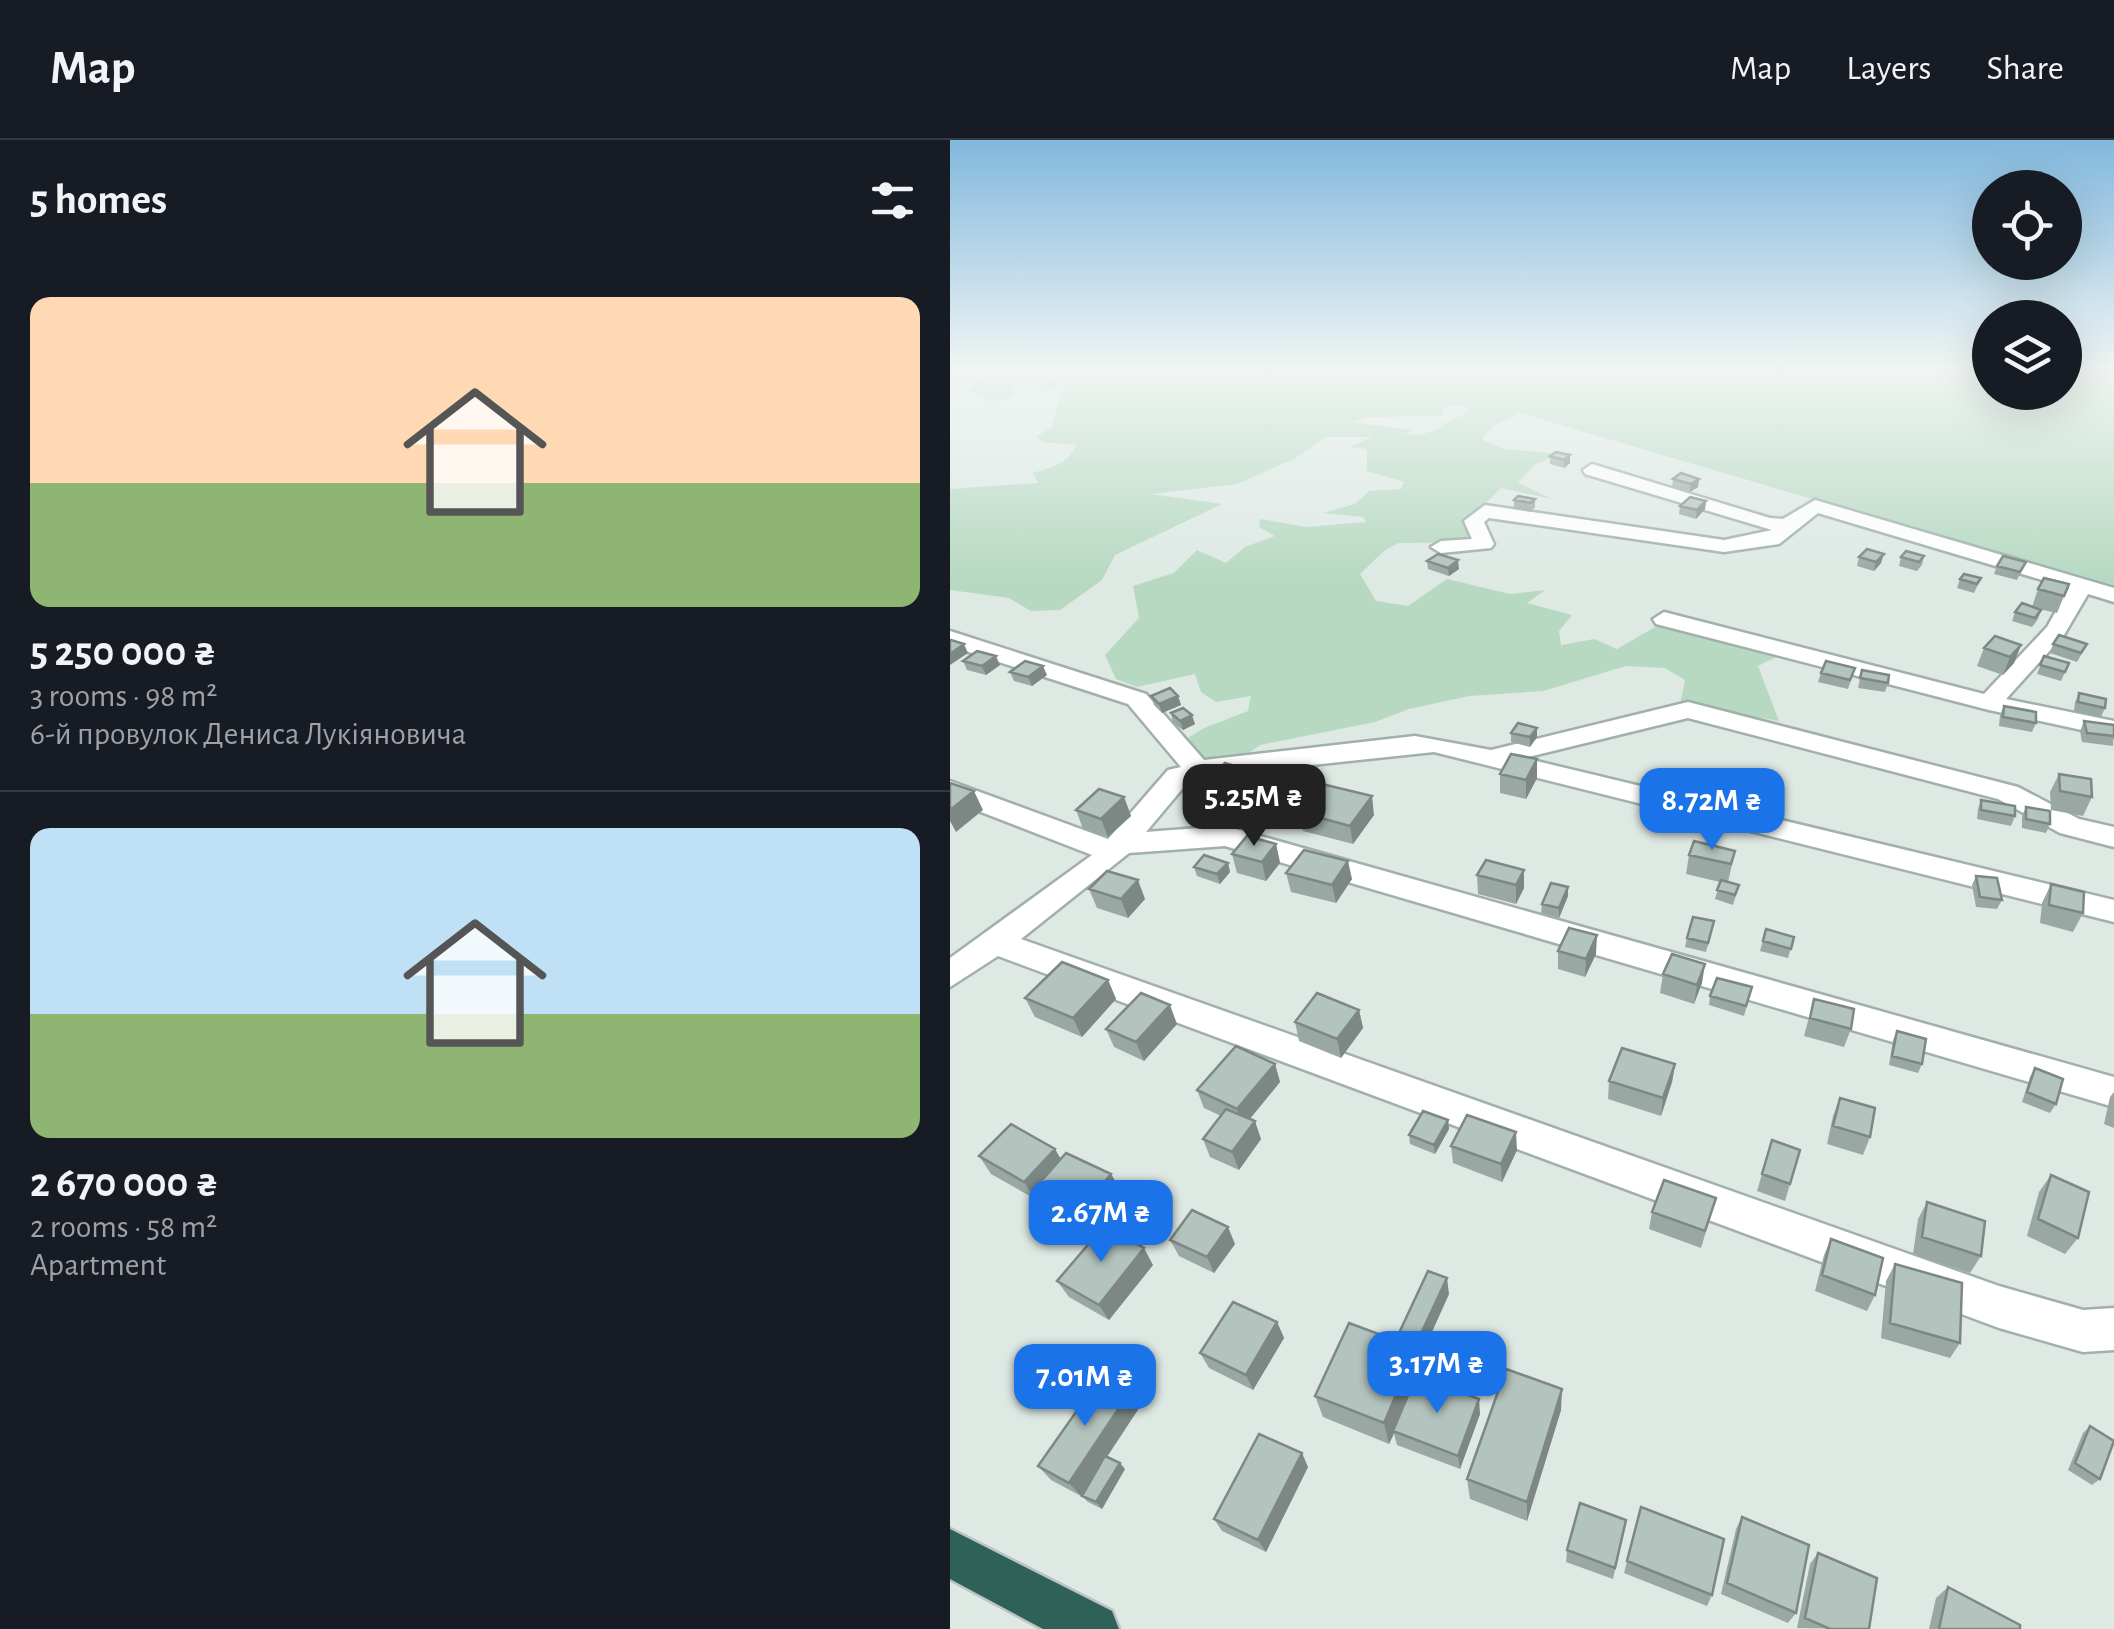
<!DOCTYPE html>
<html lang="en">
<head>
<meta charset="utf-8">
<style>
  body { margin:0; font-family:"Alegreya Sans",sans-serif; background:#20242c; color:#f1f3f6; height:100vh; display:flex; flex-direction:column; font-size:38px; white-space:nowrap }
  * { box-sizing:border-box; margin:0 }
  p { font-size:32px; color:#9ea1a6 }
  .icon { flex:none; width:55px; height:55px; fill:none; stroke:currentColor; stroke-width:2; stroke-linecap:round; stroke-linejoin:round }
  .map { position:relative; flex:1; overflow:hidden }
  .panel { display:flex; flex-direction:column; background:#171b24; width:950px }
  .panel>* { flex:none }
  .buttons { position:absolute; left:1022px; top:30px; display:grid; gap:20px }
  .buttons a { display:grid; place-items:center; width:110px; height:110px; border-radius:50%; background:#171b24; box-shadow:0 10px 40px #0002; font-size:50px }
  .price { position:absolute; translate:-50% -85px; padding:0 22px; border-radius:20px; background:#1a73e8; color:#fff; font-size:32px; line-height:65px; filter:drop-shadow(0 2px 5px #0008) }
  .price::after { content:''; position:absolute; left:50%; top:60px; width:30px; height:22px; margin-left:-15px; background:inherit; clip-path:polygon(0 0,100% 0,50% 100%) }
  .price.active { background:#222; color:#fff }
  ul { padding:0; list-style:none }
  li { display:grid; align-content:center; gap:20px; height:530px; padding:0 30px }
  li+li { border-top:2px solid #363941 }
  li span { display:grid; place-items:center; height:310px; border-radius:20px; color:#555 }
  li>.icon { margin-inline-start:auto }
  span .icon { width:180px; height:180px; fill:#fffc; stroke-width:1 }
  li b { font-size:42px }
  h2 { display:flex; justify-content:space-between; align-items:center; height:120px; padding:0 30px; font-size:42px }
  header { display:flex; align-items:center; gap:60px; box-sizing:border-box; height:140px; padding:0 50px; background:#171b24; border-bottom:2px solid #363941 }
  header strong { font-size:48px }
  nav { display:flex; gap:55px; margin-inline-start:auto; font-size:35px }
  main { display:flex; flex:1; min-height:0 }
  .map>svg:first-child { display:block }
  .green { fill:#b7d9c2; fill-rule:evenodd }
  .lines { fill:none; stroke-linecap:round; stroke-linejoin:round }
  .minor-casing { stroke:#a1b0ab; stroke-width:5 }
  .highway-casing { stroke:#bcc3c2; stroke-width:5 }
  .minor { fill:#fff; fill-rule:evenodd }
  .highway { fill:#2e6259; fill-rule:evenodd }
  .wall { fill:#9aa8a3 }
  .shaded-wall { fill:#7d8884 }
  .building { fill:#b3c3bd; stroke:#7d8884; stroke-width:2.5 }
</style>
</head>
<body>
<header>
<strong>Map</strong>
<nav><a>Map</a><a>Layers</a><a>Share</a></nav>
</header>
<main>
<section class="panel">
<h2>5 homes<svg class="icon" aria-label="filters" viewBox="0 0 24 24"><path d="M4 7h16M4 17h16"/><circle cx="9" cy="7" r="2"/><circle cx="15" cy="17" r="2"/></svg></h2>
<ul>
<li><span style="background:linear-gradient(#ffd9b3 60%,#8fb573 0)"><svg class="icon" aria-label="home" viewBox="0 0 24 24"><path d="M3 11l9-7 9 7M6 9v11h12V9"/></svg></span><div><b>5 250 000 ₴</b><p>3 rooms · 98 m²</p><p>6-й провулок Дениса Лукіяновича</p></div></li>
<li><span style="background:linear-gradient(#bfe0f5 60%,#8fb573 0)"><svg class="icon" aria-label="home" viewBox="0 0 24 24"><path d="M3 11l9-7 9 7M6 9v11h12V9"/></svg></span><div><b>2 670 000 ₴</b><p>2 rooms · 58 m²</p><p>Apartment</p></div></li>
</ul>
</section>
<div class="map">
<svg width="1164" height="1489" viewBox="0 0 1164 1489">
  <rect width="100%" height="100%" fill="#dee9e4"/>
  <path class="green" d="M39,229H1040V252H1115V229H1164V448L570,273L542,286L532,300L555,309L611,314L584,325L568,343L602,359L551,348L518,381L525,402L449,403L435,410L410,434L426,461L458,466L497,439L560,454L595,450L577,463L622,475L609,491L611,505L644,499L667,509L724,476L828,516L808,526L829,581L730,564L735,540L715,528L676,526L593,551L519,556L459,569L425,582L310,605L293,617H246L233,601L254,588L298,571L301,556L266,562L251,552L245,534L187,547L166,539L155,515L189,478L183,446L224,433L247,410L276,423L295,407L325,396L309,387L310,379L357,387L416,382L413,377L373,373L405,364L419,351L451,349L454,342L417,331V309L400,307L422,297H376L344,319L287,344L200,354L272,364L165,415L152,440L110,470L81,471L59,458L0,450V349L88,343L83,333C100,328 120,323 126,305L93,302L86,297L102,287L113,246L91,251L87,246L109,235L86,233L61,244L64,256L40,262L19,251ZM510,265L519,268L518,273C488,282 493,295 457,295L463,290L401,282L419,277L493,276V267Z"/>
  <g class="lines">
    <defs>
      <path id="minor" d="M642,324L820,378L833,379L865,360L1164,448V462L1138,454L1114,495L1056,559L1164,581V597L1039,570L706,484L703,479L714,472L1034,554L1097,487L1119,448L868,373L829,404L774,412L539,378L534,382L544,404L541,408L491,413L481,407L491,401L522,399L514,381L535,365L774,400L822,390L635,334L633,330Z
        M0,491L196,554L254,620L465,596L541,610L738,562L1068,647L1129,679L1164,687V707L1110,693L1048,659L738,578L574,618L1164,760V782L484,612L258,636L238,642L196,692L275,686L1164,937V967L275,706L179,713L71,799L1049,1146L1133,1170L1164,1168V1210L1133,1212L1049,1188L48,816L0,847V818L142,715L0,660V641L158,699L218,630L231,627L178,564L0,506Z"/>
      <path id="highway" d="M0,1389L162,1471L169,1489H93L0,1439Z"/>
    </defs>
    <use href="#minor" class="minor-casing"/>
    <use href="#highway" class="highway-casing"/>
    <use href="#minor" class="minor"/>
    <use href="#highway" class="highway"/>
  </g>
  <path class="wall" d="M620,315V323L614,328L600,324V316Z
    M723,339L748,347L740,352L722,347Z
    M585,359V367L581,372L564,369V360Z
    M756,361L755,369L746,379L729,374L730,366Z
    M974,416L972,425L967,431L949,426L951,417Z
    M909,417L931,423L924,431L907,426Z
    M477,421L509,429L499,436L478,429Z
    M1076,422L1067,440L1044,434L1047,426Z
    M1031,438L1024,453L1007,448L1010,439Z
    M1119,444L1107,473L1084,468L1091,470L1088,479L1082,487L1062,481L1065,472L1082,467L1088,449Z
    M1103,504H1137L1127,522L1100,513Z
    M1071,505L1064,523L1053,535L1027,526L1034,508Z
    M1094,516L1119,523L1111,541L1087,534Z
    M13,521L50,525L36,535L17,530Z
    M905,528L898,549L868,542L871,533Z
    M912,530L938,543L935,552L908,548Z
    M60,532L97,535L82,546L64,541Z
    M1129,553L1155,568L1151,577L1124,571L1125,562Z
    M201,556H228L231,565L212,573L204,565Z
    M1054,566L1086,583L1082,592L1049,586L1050,575Z
    M221,573L245,584L233,590L223,583Z
    M1134,581L1164,585L1163,606L1132,602L1130,591Z
    M587,588V597L580,607L561,602V593Z
    M266,631L304,632L310,658L296,677L248,667L243,648Z
    M550,634L587,638L576,659L550,653Z
    M1109,634L1142,657L1133,676L1101,670L1100,652Z
    M174,657L181,676L158,697L133,689L126,670Z
    M1031,660L1065,676L1061,686L1027,679L1028,669Z
    M1076,667L1100,684L1096,693L1072,688V676Z
    M349,672L424,675L403,704L353,691Z
    M326,704L330,723L316,741L287,733L282,714Z
    M785,711L778,742L789,745L783,765L765,759L770,742L736,734L739,715Z
    M278,723L280,732L270,744L247,736L244,727Z
    M336,733L402,739L386,763L341,752Z
    M527,735L574,748L566,764L528,754Z
    M1026,736L1052,760L1047,769L1026,767L1022,745Z
    M1101,744L1133,773L1123,792L1090,783L1092,763Z
    M618,747V756L609,778L591,773L592,764Z
    M139,749L195,759L178,778L147,768Z
    M816,789L844,797L838,818L810,811Z
    M762,791L756,812L735,807L737,798Z
    M608,811L646,814L635,837L608,829Z
    M713,834L752,843L744,864L710,853Z
    M158,840L166,859L132,897L85,877L75,858Z
    M802,847L794,876L759,865L760,856Z
    M864,859L901,889L894,907L854,896Z
    M409,870L413,888L391,918L349,901L345,882Z
    M227,884L194,921L164,907L156,889Z
    M947,891L972,924L968,933L939,925L943,900Z
    M325,924L330,942L300,979L311,999L289,1030L260,1017L253,999L271,976L254,968L247,950Z
    M725,924L722,942L711,976L658,959L659,941Z
    M1085,928L1106,964L1100,973L1072,962L1080,937Z
    M1164,952V988L1154,984L1160,957Z
    M890,958L920,997L913,1015L877,1004L883,976Z
    M498,980L499,989L485,1014L460,1004L459,995Z
    M822,1000L850,1010L835,1061L807,1051Z
    M501,1006L567,1010L552,1042L503,1023Z
    M29,1016L111,1019L161,1034L171,1051L142,1086L97,1065L90,1054L85,1059L41,1034Z
    M1101,1035L1128,1098L1115,1114L1077,1096L1089,1052Z
    M977,1062L1031,1116L1020,1133L963,1114L968,1079Z
    M702,1072L761,1075L751,1108L699,1089Z
    M881,1099L925,1155L917,1171L865,1151L874,1115Z
    M220,1100L285,1104L264,1133L229,1116Z
    M945,1124L1010,1203L1000,1218L931,1198L936,1141Z
    M203,1125L159,1180L119,1157L107,1141Z
    M499,1154L471,1216L468,1214L471,1231L468,1237L530,1274L510,1329L447,1305L444,1294L439,1304L373,1277L365,1256L451,1202L449,1193Z
    M327,1182L334,1198L303,1250L259,1228L250,1213Z
    M191,1265L157,1317L175,1329L152,1369L138,1362L132,1356L134,1352L131,1356L101,1340L88,1326Z
    M611,1270L577,1381L520,1359L517,1339Z
    M1140,1286L1150,1339L1142,1345L1118,1330L1133,1293Z
    M358,1327L316,1412L272,1391L264,1379Z
    M691,1367L762,1455L757,1466L674,1433Z
    M792,1377L846,1473L838,1483L771,1454L786,1389Z
    M676,1380L663,1439L616,1422L617,1410Z
    M868,1413L919,1489L847,1488L860,1424Z
    M998,1447L1070,1489H979L986,1458Z"/>
  <path class="shaded-wall" d="M620,315V323L614,328V320Z
    M749,339L748,347L740,352L741,344Z
    M756,361L755,369L746,379L747,370Z
    M934,414L931,423L924,431L926,422Z
    M508,420L509,429L499,436L498,428Z
    M14,504L18,513L0,525V514Z
    M1071,505L1064,523L1053,535L1060,517Z
    M46,516L50,525L36,535L32,526Z
    M93,526L97,535L82,546L78,537Z
    M228,556L231,565L212,573L209,564Z
    M242,575L245,584L233,590L230,581Z
    M587,588V597L580,607V597Z
    M587,619V638L576,659V640Z
    M304,632L310,658L296,677L292,658V643Z
    M24,651L33,670L6,692L0,681V670Z
    M422,656L424,675L403,704L400,686Z
    M174,657L181,676L158,697L151,679Z
    M326,704L330,723L316,741L312,722Z
    M398,721L402,739L386,763L382,745Z
    M278,723L280,732L270,744L267,734Z
    M574,730V748L566,764V745Z
    M188,740L195,759L178,778L171,759Z
    M618,747V756L609,778V768Z
    M647,795L646,814L635,837L636,819Z
    M755,824L752,843L744,864L747,845Z
    M158,840L166,859L132,897L123,878Z
    M220,865L227,884L194,921L186,902Z
    M409,870L413,888L391,918L387,899Z
    M325,924L330,942L293,987L287,969Z
    M725,924L722,942L711,976L713,958Z
    M498,980L499,989L485,1014L484,1005Z
    M305,981L311,999L289,1030L282,1012Z
    M566,992L567,1010L552,1042L551,1024Z
    M105,1009L115,1026L86,1047L90,1054L85,1059L74,1042Z
    M161,1034L171,1051L142,1086L132,1069Z
    M278,1087L285,1104L264,1133L257,1117Z
    M194,1108L203,1125L159,1180L149,1165Z
    M497,1138L499,1154L471,1216L468,1200Z
    M327,1182L334,1198L303,1250L296,1235Z
    M466,1208L471,1231L439,1304L434,1283Z
    M612,1249L611,1270L577,1381V1362Z
    M181,1250L191,1265L131,1356L119,1343Z
    M529,1259L530,1274L510,1329L508,1316Z
    M352,1313L358,1327L316,1412L308,1400Z
    M170,1323L175,1329L152,1369L146,1362Z"/>
  <path class="building" d="M606,312L620,315L614,320L600,316Z
    M731,333L749,339L741,344L723,339Z
    M568,356L585,359L581,363L564,360Z
    M740,357L756,361L747,370L730,366Z
    M917,409L934,414L926,422L909,417Z
    M956,411L974,416L969,422L951,417Z
    M488,414L508,420L498,428L477,421Z
    M1053,416L1076,422L1070,432L1047,426Z
    M1014,434L1031,438L1027,444L1010,439Z
    M1094,438L1119,444L1114,456L1088,449Z
    M1072,463L1091,470L1085,478L1065,472Z
    M1109,495L1137,504L1131,513L1103,504Z
    M1045,496L1071,505L1060,517L1034,508Z
    M0,500H1L14,504L0,514Z
    M27,511L46,516L32,526L13,521Z
    M1094,516L1119,523L1115,532L1090,525Z
    M75,521L93,526L78,537L60,532Z
    M876,521L905,528L900,540L871,533Z
    M912,530L939,535L938,543L910,538Z
    M220,548L228,556L209,564L201,556Z
    M1129,553L1156,559L1155,568L1128,562Z
    M1054,566L1086,572V583L1053,577Z
    M233,568L242,575L230,581L221,573Z
    M1134,581L1164,585V596L1137,593Z
    M568,583L587,588L580,597L561,593Z
    M561,614L587,619L576,640L550,634Z
    M275,623L304,632L298,638L266,631Z
    M258,630L306,640L292,658L243,648Z
    M1109,634L1141,639L1142,657L1110,651Z
    M0,643L24,651L0,670Z
    M372,644L422,656L400,686L349,672Z
    M149,649L174,657L151,679L126,670Z
    M1031,660L1065,666V676L1031,670Z
    M1076,667L1100,671V684L1076,679Z
    M297,696L326,704L312,722L282,714Z
    M744,701L785,711L781,724L739,715Z
    M354,710L398,721L382,745L336,733Z
    M254,715L278,723L267,734L244,727Z
    M536,720L574,730L566,745L527,735Z
    M157,731L188,740L171,759L139,749Z
    M1026,736L1047,738L1052,760L1030,757Z
    M771,740L789,745L785,755L767,750Z
    M601,743L618,747L609,768L592,764Z
    M1101,744L1134,752L1133,773L1099,765Z
    M743,777L764,781L758,803L737,798Z
    M619,788L647,795L636,819L608,811Z
    M816,789L844,797L841,809L813,801Z
    M722,814L755,824L747,845L713,834Z
    M112,822L158,840L123,878L75,858Z
    M767,838L802,847L796,866L760,856Z
    M191,853L220,865L186,902L156,889Z
    M367,853L409,870L387,899L345,882Z
    M864,859L904,869L901,889L860,878Z
    M947,891L976,899L972,924L942,916Z
    M286,906L325,924L287,969L247,950Z
    M672,908L725,924L713,958L659,941Z
    M1085,928L1113,939L1106,964L1077,952Z
    M890,958L925,968L920,997L883,986Z
    M276,969L305,981L282,1012L253,999Z
    M473,971L498,980L484,1005L459,995Z
    M517,975L566,992L551,1024L501,1006Z
    M61,984L105,1009L74,1042L29,1016Z
    M822,1000L850,1010L840,1044L812,1034Z
    M116,1013L161,1034L132,1069L86,1047Z
    M1101,1035L1139,1052L1128,1098L1088,1079Z
    M714,1040L766,1058L755,1091L702,1072Z
    M977,1062L1035,1081L1031,1116L972,1097Z
    M242,1070L278,1087L257,1117L220,1100Z
    M154,1086L194,1108L149,1165L107,1141Z
    M881,1099L933,1118L925,1155L872,1135Z
    M945,1124L1012,1143L1010,1203L940,1183Z
    M478,1131L497,1138L468,1200L449,1193Z
    M283,1162L327,1182L296,1235L250,1213Z
    M399,1183L466,1208L434,1283L365,1256Z
    M556,1229L612,1249L577,1362L517,1339Z
    M152,1235L181,1250L119,1343L88,1326Z
    M466,1236L529,1259L508,1316L443,1291Z
    M1140,1286L1164,1301L1150,1339L1125,1323Z
    M309,1294L352,1313L308,1400L264,1379Z
    M155,1316L170,1323L146,1362L132,1356Z
    M630,1363L676,1380L665,1428L617,1410Z
    M691,1367L774,1399L762,1455L677,1421Z
    M792,1377L859,1405L846,1473L777,1443Z
    M868,1413L927,1438L919,1489H880L855,1478Z
    M998,1447L1070,1485V1489H989Z"/>
  <linearGradient id="sky" x2="0" y2="1"><stop stop-color="#81b8dd"/><stop offset="0.52" stop-color="#f0f5f3"/><stop offset="1" stop-color="#f0f5f3" stop-opacity="0"/></linearGradient>
  <rect width="1164" height="438" fill="url(#sky)"/>
</svg>
<div class="buttons">
<a><svg class="icon" aria-label="locate" viewBox="0 0 24 24"><circle cx="12" cy="12" r="6"/><path d="M12 2v4M12 18v4M2 12h4M18 12h4"/></svg></a>
<a><svg class="icon" aria-label="layers" viewBox="0 0 24 24"><path d="M12 4l9 5-9 5-9-5zM3 14l9 5 9-5"/></svg></a>
</div>
<b class="price active" style="left:304px;top:709px">5.25M ₴</b>
<b class="price" style="left:762px;top:713px">8.72M ₴</b>
<b class="price" style="left:151px;top:1125px">2.67M ₴</b>
<b class="price" style="left:487px;top:1276px">3.17M ₴</b>
<b class="price" style="left:135px;top:1289px">7.01M ₴</b>
</div>
</main>
</body>
</html>
